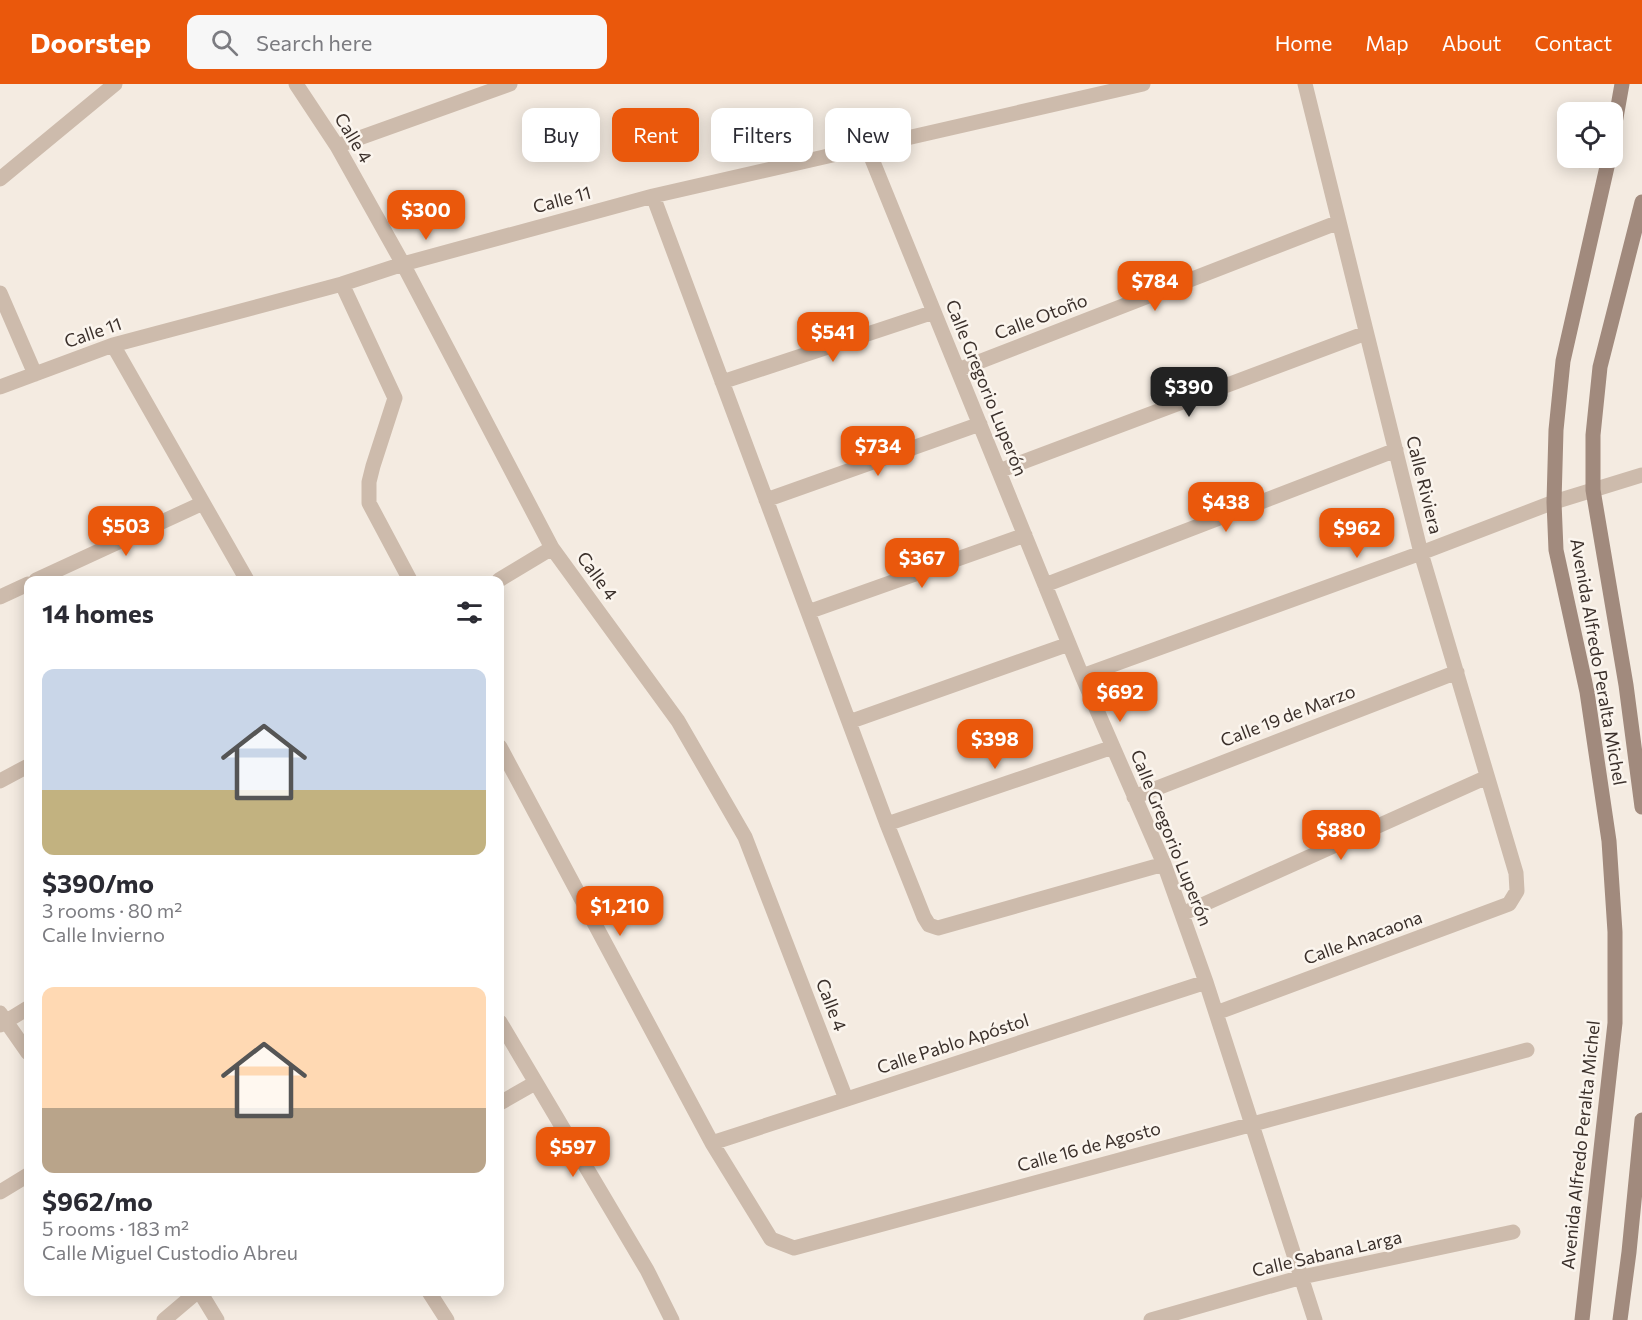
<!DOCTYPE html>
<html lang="en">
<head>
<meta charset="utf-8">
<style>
  body { margin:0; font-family:Commissioner,sans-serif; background:#f7f7f7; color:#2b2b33; height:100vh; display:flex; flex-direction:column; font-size:22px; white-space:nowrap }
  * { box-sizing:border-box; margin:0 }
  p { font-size:20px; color:#7c7c81 }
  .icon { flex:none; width:33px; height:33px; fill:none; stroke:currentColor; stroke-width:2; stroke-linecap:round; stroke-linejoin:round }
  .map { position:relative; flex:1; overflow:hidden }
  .side { position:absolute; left:24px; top:492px; width:480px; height:720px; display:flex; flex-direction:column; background:#fff; border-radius:12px; box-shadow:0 3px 15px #0003 }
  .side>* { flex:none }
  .guide { position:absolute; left:522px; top:24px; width:570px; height:54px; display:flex; gap:12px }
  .tools { position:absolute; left:1557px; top:18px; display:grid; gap:12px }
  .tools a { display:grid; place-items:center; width:66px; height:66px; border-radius:12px; background:#fff; box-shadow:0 3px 15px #0003; font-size:30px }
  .price { position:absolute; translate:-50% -51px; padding:0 14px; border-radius:12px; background:#ea580c; color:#fff; font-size:20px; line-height:39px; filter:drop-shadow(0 2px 3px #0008) }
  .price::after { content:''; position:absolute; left:50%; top:36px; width:18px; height:14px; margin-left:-9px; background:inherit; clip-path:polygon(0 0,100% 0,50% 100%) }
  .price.active { background:#222; color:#fff }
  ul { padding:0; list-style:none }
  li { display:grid; align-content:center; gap:12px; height:318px; padding:0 18px }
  li span { display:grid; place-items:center; height:186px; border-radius:12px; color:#555 }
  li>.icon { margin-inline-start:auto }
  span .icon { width:108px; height:108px; fill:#fffc; stroke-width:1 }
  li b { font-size:26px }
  h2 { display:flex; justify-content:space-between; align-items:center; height:72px; padding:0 18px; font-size:26px }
  .chip { padding:0 21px; border-radius:12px; background:#fff; box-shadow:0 3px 15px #0003; font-size:21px; line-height:54px }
  .chip.active { background:#ea580c; color:#fff }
  header { display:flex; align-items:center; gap:36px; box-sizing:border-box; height:84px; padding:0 30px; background:#ea580c; color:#fff }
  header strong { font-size:28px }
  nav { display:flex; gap:33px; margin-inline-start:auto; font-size:21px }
  .search { width:420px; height:54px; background:#f7f7f7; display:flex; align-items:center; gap:15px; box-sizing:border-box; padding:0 21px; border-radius:12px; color:#7c7c81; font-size:22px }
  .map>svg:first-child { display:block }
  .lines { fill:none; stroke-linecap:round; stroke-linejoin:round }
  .street { stroke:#cdbbac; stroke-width:15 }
  .secondary { stroke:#a18a7d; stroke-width:15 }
  .labels { text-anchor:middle; stroke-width:5; stroke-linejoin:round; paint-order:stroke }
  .street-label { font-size:18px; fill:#3b302b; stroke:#fbf5ee }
</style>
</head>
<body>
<header>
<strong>Doorstep</strong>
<div class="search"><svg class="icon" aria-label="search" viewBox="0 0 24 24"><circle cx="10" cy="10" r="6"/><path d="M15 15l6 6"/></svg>Search here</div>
<nav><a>Home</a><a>Map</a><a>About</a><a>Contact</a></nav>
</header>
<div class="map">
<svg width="1642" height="1236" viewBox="0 0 1642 1236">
  <rect width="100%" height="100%" fill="#f4ebe1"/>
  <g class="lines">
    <path class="street" d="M296,0L337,62L403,180L552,464L678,637L745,753L846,1015
      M337,62L510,0
      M867,63L1082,592L1164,780L1206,898L1315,1236
      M0,95L115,0
      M653,112L887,740L924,833L929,841L938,844L1164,780
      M342,200L395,314L373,382L369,398V419L410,496
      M0,209L35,290
      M113,261L247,496
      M958,286L1339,138
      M722,298L934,228
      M0,303L113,261L342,200L403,180L653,112L1143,0
      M999,387L1366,249
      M766,416L980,340
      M36,496L203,419
      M499,496L552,464
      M1045,501L1396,366
      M0,513L28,500
      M808,528L1025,451
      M1082,592L1421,469L1554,418L1642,391
      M849,638L1069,560
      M500,663L712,1059L771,1155L794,1164L1527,966
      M0,697L28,682
      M1134,713L1457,588
      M887,740L1113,663
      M1182,830L1487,693
      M0,929L28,969
      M1216,929L1509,820L1517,807L1516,789L1421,469L1305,0
      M500,938L647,1186L672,1236
      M0,941L28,924
      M500,1019L535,999
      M712,1059L1206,898
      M0,1108L28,1091
      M200,1208L217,1236
      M429,1208L447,1236
      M164,1236L197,1208
      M1151,1236L1302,1193L1513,1148"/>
    <path class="secondary" d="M1612,56L1622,0
      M1642,118L1600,283L1593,351V406L1626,601L1642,723
      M1582,1236L1615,939V848L1609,757L1587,608L1556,466L1554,418L1556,346L1563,277L1609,74
      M1620,1236L1629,1168L1642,1036"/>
  </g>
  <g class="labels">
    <g class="street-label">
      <text transform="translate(353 54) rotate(59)" y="6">Calle 4</text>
      <text transform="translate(562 116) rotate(-15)" y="6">Calle 11</text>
      <text transform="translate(1041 233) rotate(-21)" y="6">Calle Otoño</text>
      <text transform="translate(93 249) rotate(-19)" y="6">Calle 11</text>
      <text transform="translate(986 304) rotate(68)" y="6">Calle Gregorio Luperón</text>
      <text transform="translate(1424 401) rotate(76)" y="6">Calle Riviera</text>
      <text transform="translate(597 492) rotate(54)" y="6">Calle 4</text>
      <text transform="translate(1598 578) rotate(80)" y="6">Avenida Alfredo Peralta Michel</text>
      <text transform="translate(1288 632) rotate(-21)" y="6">Calle 19 de Marzo</text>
      <text transform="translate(1171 754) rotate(68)" y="6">Calle Gregorio Luperón</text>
      <text transform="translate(1363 854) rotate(-20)" y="6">Calle Anacaona</text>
      <text transform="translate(831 921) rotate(69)" y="6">Calle 4</text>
      <text transform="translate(953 960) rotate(-18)" y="6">Calle Pablo Apóstol</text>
      <text transform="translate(1581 1061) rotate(-84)" y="6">Avenida Alfredo Peralta Michel</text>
      <text transform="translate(1089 1063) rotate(-15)" y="6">Calle 16 de Agosto</text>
      <text transform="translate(1327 1170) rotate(-13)" y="6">Calle Sabana Larga</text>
    </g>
  </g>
</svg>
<div class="tools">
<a><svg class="icon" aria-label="locate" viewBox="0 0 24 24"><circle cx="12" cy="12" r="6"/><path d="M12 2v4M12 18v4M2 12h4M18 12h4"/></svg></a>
</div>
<b class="price" style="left:426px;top:157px">$300</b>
<b class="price" style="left:1155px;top:228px">$784</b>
<b class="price" style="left:833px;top:279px">$541</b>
<b class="price active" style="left:1189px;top:334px">$390</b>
<b class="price" style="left:878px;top:393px">$734</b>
<b class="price" style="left:1226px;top:449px">$438</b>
<b class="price" style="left:126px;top:473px">$503</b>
<b class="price" style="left:1357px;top:475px">$962</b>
<b class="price" style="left:922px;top:505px">$367</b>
<b class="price" style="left:1120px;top:639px">$692</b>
<b class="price" style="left:995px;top:686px">$398</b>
<b class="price" style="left:1341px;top:777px">$880</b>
<b class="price" style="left:620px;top:853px">$1,210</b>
<b class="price" style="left:573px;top:1094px">$597</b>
<div class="guide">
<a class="chip">Buy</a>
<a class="chip active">Rent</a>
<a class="chip">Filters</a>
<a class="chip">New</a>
</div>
<section class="side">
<h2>14 homes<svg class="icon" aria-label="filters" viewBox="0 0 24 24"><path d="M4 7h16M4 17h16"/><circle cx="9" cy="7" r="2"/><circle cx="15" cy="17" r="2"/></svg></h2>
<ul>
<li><span style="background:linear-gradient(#c9d6e8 65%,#c2b280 0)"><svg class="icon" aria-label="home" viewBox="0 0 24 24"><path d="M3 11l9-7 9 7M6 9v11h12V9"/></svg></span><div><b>$390/mo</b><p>3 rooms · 80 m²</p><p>Calle Invierno</p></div></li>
<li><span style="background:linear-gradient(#ffd9b3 65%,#b9a48a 0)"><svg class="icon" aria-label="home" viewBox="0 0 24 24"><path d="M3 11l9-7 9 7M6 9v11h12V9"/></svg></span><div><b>$962/mo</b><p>5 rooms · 183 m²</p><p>Calle Miguel Custodio Abreu</p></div></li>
</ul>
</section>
</div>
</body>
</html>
